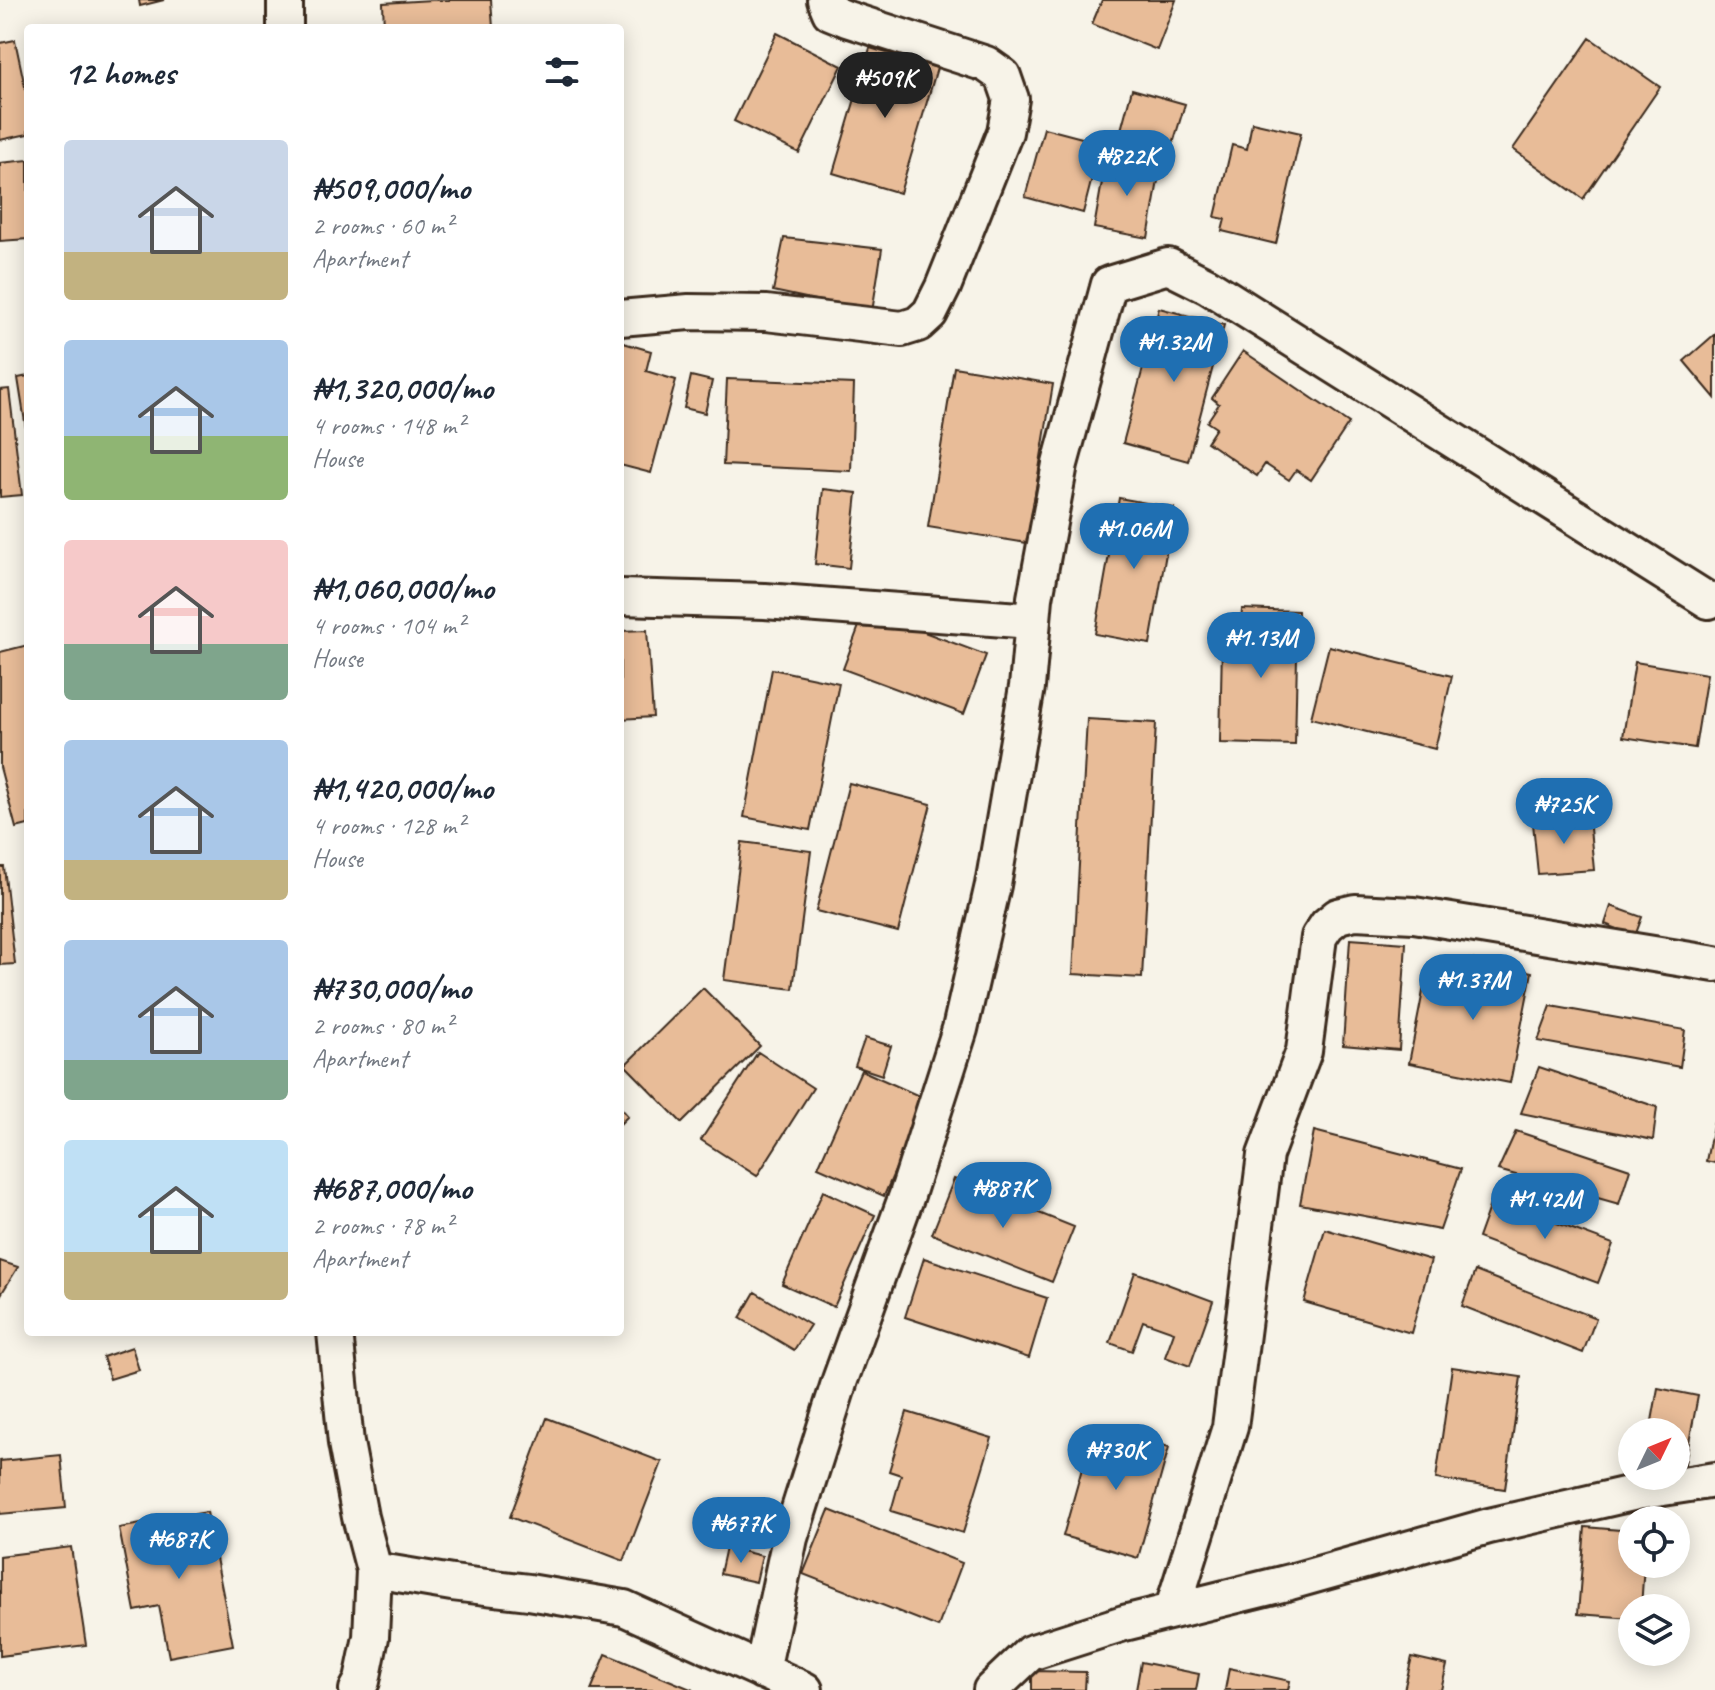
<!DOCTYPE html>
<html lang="en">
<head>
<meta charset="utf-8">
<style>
  body { margin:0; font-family:Caveat,sans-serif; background:#f2f2f3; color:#1f2937; height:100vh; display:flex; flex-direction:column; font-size:30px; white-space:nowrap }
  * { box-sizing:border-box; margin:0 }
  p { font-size:26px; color:#747a83 }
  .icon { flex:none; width:44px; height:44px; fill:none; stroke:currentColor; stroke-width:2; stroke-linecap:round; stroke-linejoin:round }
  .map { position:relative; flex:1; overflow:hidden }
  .details { position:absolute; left:24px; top:24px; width:600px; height:1312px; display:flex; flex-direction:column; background:#fff; border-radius:8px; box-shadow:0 4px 20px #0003 }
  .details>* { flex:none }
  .needle { width:52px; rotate:47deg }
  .fabs { position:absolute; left:1618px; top:1418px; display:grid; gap:16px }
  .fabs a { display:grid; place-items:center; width:72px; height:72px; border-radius:50%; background:#fff; box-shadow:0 4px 20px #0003; font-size:40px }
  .price { position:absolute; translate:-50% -68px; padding:0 18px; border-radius:28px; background:#1f6fb2; color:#fff; font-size:26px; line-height:52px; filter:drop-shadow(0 2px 4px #0008) }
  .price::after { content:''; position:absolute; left:50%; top:48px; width:24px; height:18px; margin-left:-12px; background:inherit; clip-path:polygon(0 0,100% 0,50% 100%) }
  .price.current { background:#222; color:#fff }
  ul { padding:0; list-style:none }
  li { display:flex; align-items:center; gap:24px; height:200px; padding:0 40px }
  li span { display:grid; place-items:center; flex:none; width:224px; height:160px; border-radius:8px; color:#555 }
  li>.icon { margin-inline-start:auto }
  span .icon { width:96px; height:96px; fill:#fffc; stroke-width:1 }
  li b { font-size:34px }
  h2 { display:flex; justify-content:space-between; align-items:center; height:96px; padding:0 40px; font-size:34px }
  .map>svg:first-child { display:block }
  .building { fill:#e8bc98; stroke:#3b2a1e; stroke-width:2 }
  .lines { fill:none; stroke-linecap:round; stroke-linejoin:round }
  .minor-casing { stroke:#3b2a1e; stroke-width:40 }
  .minor { stroke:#f7f3e8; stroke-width:34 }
</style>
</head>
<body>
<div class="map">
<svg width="1715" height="1690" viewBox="0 0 1715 1690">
  <rect width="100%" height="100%" fill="#f7f3e8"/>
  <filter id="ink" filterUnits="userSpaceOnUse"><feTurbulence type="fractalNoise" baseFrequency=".0125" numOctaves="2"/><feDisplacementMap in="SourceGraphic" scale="16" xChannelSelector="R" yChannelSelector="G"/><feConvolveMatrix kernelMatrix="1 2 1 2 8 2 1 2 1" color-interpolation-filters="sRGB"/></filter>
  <g filter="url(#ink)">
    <path class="building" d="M139,0H164L140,6Z
      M432,0H491L493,28H384L383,3Z
      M1102,0H1176L1157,50L1092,24Z
      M777,33L842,66L799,153L734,121Z
      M1590,38L1660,87L1583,199L1513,149Z
      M15,40L28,101V134L0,140V43Z
      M870,48L937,68L900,193L833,173Z
      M1132,89L1185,104L1169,157L1118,141Z
      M1252,122L1301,133L1276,244L1222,231L1225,219L1215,217L1232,145L1247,149Z
      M1044,128L1101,143L1083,213L1025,197Z
      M1106,159L1160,169L1148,238L1094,228Z
      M28,160V239L0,241V163Z
      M784,238L882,249L872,312L773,291Z
      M1159,308L1224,325L1188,461L1123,443Z
      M1715,334V398L1684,361Z
      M620,342L651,351L646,371L676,380L651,473L620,465Z
      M1243,351L1349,423L1311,480L1296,470L1289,480L1265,464L1257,476L1207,442L1216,428L1207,422L1219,404L1212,398Z
      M954,367L1053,384L1027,543L928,527Z
      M28,376V441L18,378Z
      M691,376L712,381L705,413L684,408Z
      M727,379L854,384L851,471L723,465Z
      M9,389L22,495L0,497V390Z
      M823,489L857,493L849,568L815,564Z
      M1119,498L1174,508L1150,644L1095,634Z
      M1242,609L1298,611L1295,745L1220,743L1222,644H1240Z
      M865,610L986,655L964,714L843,669Z
      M647,630L653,717L620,719V631Z
      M28,645V825L16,828L0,767V652Z
      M1329,646L1452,676L1435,749L1311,718Z
      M1635,662L1707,674L1695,748L1623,737Z
      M772,669L839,683L810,830L744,817Z
      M1087,719L1156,723L1142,978L1073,974Z
      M849,783L931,804L898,932L816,911Z
      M1589,818L1594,870L1538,874L1533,823Z
      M742,842L811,851L793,989L724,980Z
      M0,867H4L15,964L0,965Z
      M1611,906L1642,917L1635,936L1605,924Z
      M1350,939L1406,943L1399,1050L1343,1045Z
      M1470,959L1532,972L1510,1083L1409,1063L1425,981L1449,986L1451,972L1467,975Z
      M703,988L760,1046L682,1123L625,1065Z
      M1551,1006L1685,1030L1680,1067L1538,1041Z
      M865,1038L891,1046L882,1075L855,1066Z
      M758,1052L813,1088L757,1176L701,1140Z
      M1539,1067L1657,1107L1653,1140L1521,1113Z
      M861,1070L926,1099L884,1196L818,1167Z
      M620,1107L628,1116L620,1124Z
      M1715,1117V1163L1706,1161Z
      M1314,1131L1461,1169L1440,1230L1300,1204Z
      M1516,1131L1630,1169L1619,1204L1498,1170Z
      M954,1179L1074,1227L1052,1282L932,1234Z
      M823,1191L875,1215L834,1307L782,1284Z
      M1492,1199L1613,1244L1598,1283L1478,1238Z
      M1325,1229L1431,1260L1411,1333L1304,1302Z
      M924,1258L1047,1298L1029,1358L905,1317Z
      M0,1261L18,1267L0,1296Z
      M1475,1271L1596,1318L1583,1353L1462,1306Z
      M1135,1272L1213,1301L1190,1366L1165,1357L1174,1332L1143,1321L1132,1351L1110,1343Z
      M755,1292L810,1325L794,1350L740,1318Z
      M132,1347L139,1370L110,1379L103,1357Z
      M1452,1367L1521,1377L1505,1489L1436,1479Z
      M1658,1388L1698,1396L1683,1474L1676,1473V1432H1650Z
      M907,1412L992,1438L963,1533L891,1511L901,1475L889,1471Z
      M547,1418L662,1462L624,1561L510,1517Z
      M1094,1426L1169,1447L1138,1558L1063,1536Z
      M61,1455L66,1508L0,1514V1461Z
      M829,1510L962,1563L938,1627L803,1574Z
      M207,1512L233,1645L169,1657L159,1606L135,1611L119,1528Z
      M1585,1527L1632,1531V1564H1644L1641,1608H1632V1618L1578,1614Z
      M71,1547L86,1645L0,1656V1556Z
      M726,1547L762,1556L756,1582L720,1574Z
      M606,1654L693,1690H591Z
      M1412,1657L1447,1665L1441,1690H1404Z
      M1141,1662L1199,1674L1196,1690H1136Z
      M1229,1668L1290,1681L1288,1690H1225Z
      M1032,1671L1086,1672L1085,1690H1032Z"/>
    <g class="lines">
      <defs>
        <path id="minor" d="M285,0V28
          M620,318L689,312L766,313L902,329L918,324L930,313L943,287L1005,132L1011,99L1003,76L986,64L847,19L830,12L825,0
          M620,597L765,601L1032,621
          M335,1332L346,1443L360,1517L374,1570L371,1637L362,1681L357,1690
          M374,1570L452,1583L529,1592L624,1608L805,1690
          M1172,1611L1230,1427L1265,1155L1304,1051L1319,937L1327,925L1338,916L1355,912L1414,915L1715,964
          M762,1671L790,1538L840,1380L907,1195L960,1029L993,885L1027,687L1035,598L1060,464L1109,284L1168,266L1208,286L1709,601
          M991,1690L1030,1653L1124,1623L1290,1582L1489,1526L1637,1492L1715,1480"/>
      </defs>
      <use href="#minor" class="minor-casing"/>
      <use href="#minor" class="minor"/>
    </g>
  </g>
</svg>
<div class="fabs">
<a><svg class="needle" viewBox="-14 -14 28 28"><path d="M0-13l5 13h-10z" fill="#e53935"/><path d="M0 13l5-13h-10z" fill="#747a83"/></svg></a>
<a><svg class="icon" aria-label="locate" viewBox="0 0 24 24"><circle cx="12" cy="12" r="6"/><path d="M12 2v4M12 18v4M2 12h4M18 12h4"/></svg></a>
<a><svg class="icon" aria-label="layers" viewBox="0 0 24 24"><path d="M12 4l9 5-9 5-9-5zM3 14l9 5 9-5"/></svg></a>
</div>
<b class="price current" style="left:885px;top:120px">₦509K</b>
<b class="price" style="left:1127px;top:198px">₦822K</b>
<b class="price" style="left:1174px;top:384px">₦1.32M</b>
<b class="price" style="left:1134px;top:571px">₦1.06M</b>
<b class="price" style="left:1261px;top:680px">₦1.13M</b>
<b class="price" style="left:1564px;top:846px">₦725K</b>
<b class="price" style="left:1473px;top:1022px">₦1.37M</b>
<b class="price" style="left:1003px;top:1230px">₦887K</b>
<b class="price" style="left:1545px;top:1241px">₦1.42M</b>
<b class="price" style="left:1116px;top:1492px">₦730K</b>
<b class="price" style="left:741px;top:1565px">₦677K</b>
<b class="price" style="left:179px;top:1581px">₦687K</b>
<section class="details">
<h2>12 homes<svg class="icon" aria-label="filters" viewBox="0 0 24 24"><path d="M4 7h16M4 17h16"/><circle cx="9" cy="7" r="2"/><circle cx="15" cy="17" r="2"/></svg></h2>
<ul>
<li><span style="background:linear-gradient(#c9d6e8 70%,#c2b280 0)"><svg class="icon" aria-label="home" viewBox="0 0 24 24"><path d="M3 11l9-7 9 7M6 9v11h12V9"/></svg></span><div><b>₦509,000/mo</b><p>2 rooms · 60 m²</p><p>Apartment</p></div></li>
<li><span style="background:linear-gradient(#a9c7e8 60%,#8fb573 0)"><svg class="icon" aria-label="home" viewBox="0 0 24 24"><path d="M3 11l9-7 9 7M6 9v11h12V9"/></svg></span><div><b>₦1,320,000/mo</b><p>4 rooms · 148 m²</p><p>House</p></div></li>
<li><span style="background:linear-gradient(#f6c9c9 65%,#7fa58c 0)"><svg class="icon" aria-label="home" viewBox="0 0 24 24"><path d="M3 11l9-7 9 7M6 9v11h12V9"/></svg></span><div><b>₦1,060,000/mo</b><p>4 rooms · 104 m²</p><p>House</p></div></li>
<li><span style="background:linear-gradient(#a9c7e8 75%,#c2b280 0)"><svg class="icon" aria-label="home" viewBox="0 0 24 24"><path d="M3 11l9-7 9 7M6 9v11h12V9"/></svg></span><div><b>₦1,420,000/mo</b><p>4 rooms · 128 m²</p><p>House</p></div></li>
<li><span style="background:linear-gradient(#a9c7e8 75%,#7fa58c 0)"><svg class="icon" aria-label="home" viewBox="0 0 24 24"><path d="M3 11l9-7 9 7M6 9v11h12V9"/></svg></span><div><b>₦730,000/mo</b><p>2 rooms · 80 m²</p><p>Apartment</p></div></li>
<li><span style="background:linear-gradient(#bfe0f5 70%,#c2b280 0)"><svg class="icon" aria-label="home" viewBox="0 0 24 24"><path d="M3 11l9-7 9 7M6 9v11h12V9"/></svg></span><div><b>₦687,000/mo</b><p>2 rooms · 78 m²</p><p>Apartment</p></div></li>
</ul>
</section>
</div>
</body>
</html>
